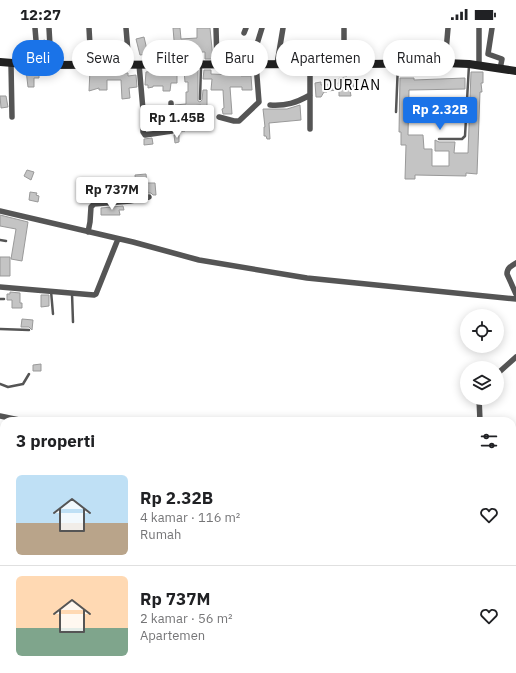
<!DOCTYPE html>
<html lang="id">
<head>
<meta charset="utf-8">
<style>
  body { margin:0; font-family:"IBM Plex Sans",sans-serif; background:#f2f2f2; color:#202124; height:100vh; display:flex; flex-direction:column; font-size:15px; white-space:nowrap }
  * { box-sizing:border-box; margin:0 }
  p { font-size:13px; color:#757577 }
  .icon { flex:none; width:22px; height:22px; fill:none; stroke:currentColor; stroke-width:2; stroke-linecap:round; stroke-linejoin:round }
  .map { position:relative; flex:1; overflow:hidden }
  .details { position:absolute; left:0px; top:389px; width:516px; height:256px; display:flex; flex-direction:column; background:#fff; border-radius:12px 12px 0 0; box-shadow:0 2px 10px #0003 }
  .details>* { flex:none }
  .top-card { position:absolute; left:12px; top:12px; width:492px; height:36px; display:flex; gap:8px }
  .controls { position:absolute; left:460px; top:281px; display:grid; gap:8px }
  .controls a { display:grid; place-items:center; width:44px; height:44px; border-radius:50%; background:#fff; box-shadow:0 2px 10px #0003; font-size:20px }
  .price { position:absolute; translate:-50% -34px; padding:0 9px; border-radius:4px; background:#fff; color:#222; font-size:13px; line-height:26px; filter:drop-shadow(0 1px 2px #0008) }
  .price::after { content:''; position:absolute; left:50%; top:24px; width:12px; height:9px; margin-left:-6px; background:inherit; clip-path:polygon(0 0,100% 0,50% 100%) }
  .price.selected { background:#1a73e8; color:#fff }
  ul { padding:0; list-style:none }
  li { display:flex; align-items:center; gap:12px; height:100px; padding:0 16px }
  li+li { border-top:1px solid #e0e0e0 }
  li span { display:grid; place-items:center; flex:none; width:112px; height:80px; border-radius:6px; color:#555 }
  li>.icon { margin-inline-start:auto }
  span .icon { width:48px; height:48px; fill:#fffc; stroke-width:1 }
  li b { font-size:17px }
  h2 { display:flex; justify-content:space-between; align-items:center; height:48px; padding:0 16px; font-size:17px }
  .chip { padding:0 14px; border-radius:18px; background:#fff; box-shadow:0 2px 10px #0003; font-size:14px; line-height:36px }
  .chip.selected { background:#1a73e8; color:#fff }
  .status { display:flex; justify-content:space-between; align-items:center; height:28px; padding:0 20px; background:#fff; direction:ltr }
  .status svg { height:11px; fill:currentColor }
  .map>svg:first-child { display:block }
  .building { fill:#c4c4c4; stroke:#999 }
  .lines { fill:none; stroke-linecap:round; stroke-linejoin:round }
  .lane { stroke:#555; stroke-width:2.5 }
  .street { stroke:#555; stroke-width:5.5 }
  .secondary { stroke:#222; stroke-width:8 }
  .labels { text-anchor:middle; stroke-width:4; stroke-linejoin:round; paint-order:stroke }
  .quarter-label { font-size:14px; letter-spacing:1px; fill:#000; stroke:#fff }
</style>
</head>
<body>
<div class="status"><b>12:27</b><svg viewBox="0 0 49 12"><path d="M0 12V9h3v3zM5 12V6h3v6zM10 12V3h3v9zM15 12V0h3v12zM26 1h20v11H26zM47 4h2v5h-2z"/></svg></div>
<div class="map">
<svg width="516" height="645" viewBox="0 0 516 645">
  <rect width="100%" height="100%" fill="#fff"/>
  <path class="building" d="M173,0H180L181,11L197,10V0H210L213,31H205V24H195V30L182,31V27L177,28V23L175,24Z
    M144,9L148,26L140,27L136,11Z
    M45,12L46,26L41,27L40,13Z
    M158,25V27H164V31H149V26Z
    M26,42H39V50H34V59H28Z
    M90,42H98V45H128V48L136,47L137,59L129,60L130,70L122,71L121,52H107V62H99V60L89,63Z
    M162,42V45H177V55H171L170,63H163V58H153V59L148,60V57H145L146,44Z
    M192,42H198V73L200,74L202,72L203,62H207V81H201V77L190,78V87H188V90H185V103H177L175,77L186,76V64H188V54H185L184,43Z
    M204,42H211V46L234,47V42H241V48H251L252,62H242V59H230L232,86H223L222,81L224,80L223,62H211L212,51H203Z
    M471,44H483V55H481L482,64H480L477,146L466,145V148L415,147V151H405L406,117H401V104H399L400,50H414V52L465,50V61L409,62L408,107H423L424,121H432V138H449V123H435V112L439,114H455L454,125H468Z
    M347,49V55H353L354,62H350L351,68H339V62L326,63L327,64H324L321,69H316L315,55L321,54V57L339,55V50Z
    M0,68H6L8,79L1,80Z
    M300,77L301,92L269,95L270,111H267L266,108H264V99H265L263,81H287Z
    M174,107H179V114L175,115Z
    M152,110L153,116L144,117V111Z
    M27,142L34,144L31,152L24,148Z
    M146,146L147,155H155L156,167H153L151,165H148L147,156L136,158L135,147Z
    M129,155H134L136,167L131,168Z
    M122,161L123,169L94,172V165Z
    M30,164L37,165L36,167L39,168L38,174L29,172Z
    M123,178L124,182H119L120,187H101V180Z
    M0,187L28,194L22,233L11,231L16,201L0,198Z
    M0,229H10V248H0Z
    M10,264L20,265V275H22V280H12V272H7V266H10Z
    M41,267H49V278L41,279Z
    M22,291L33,292L32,302L29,299H21Z
    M41,336V343H33V337Z"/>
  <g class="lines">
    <path class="lane" d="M200,71L201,39
      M396,84L398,36
      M439,111H462L465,108L469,37
      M0,212L6,213
      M51,263L53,286
      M72,265L73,294
      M0,271H4
      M0,301L29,302
      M0,356L8,359L23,356L29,346"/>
    <path class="street" d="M35,0L38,37
      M49,0L51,36
      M89,0L91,36
      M126,0L129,36
      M216,0L217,36
      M492,0L488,26L502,31L500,41
      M344,1V36
      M244,5L246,0
      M445,35L448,0
      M11,36L12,89
      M139,36L143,82V104L145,107L172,103L171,75
      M277,36L283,0
      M479,37V0
      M270,77C286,78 296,75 310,67
      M219,89L234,93H239L259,74L256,36L257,16L262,0
      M310,101V36
      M0,183L133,214L199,232L307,250L516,271
      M88,204L90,194L91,179L94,176L130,173L149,169
      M516,235C511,238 507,240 507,246L516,266
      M0,259L94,267L96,266L118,211
      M497,346L516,329
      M479,370L480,393
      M0,388L24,393
      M0,444L4,445
      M0,624L4,623
      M279,641L282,645
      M342,645V641"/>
    <path class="secondary" d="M0,34L38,37L366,36L445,35L469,36L516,43"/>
  </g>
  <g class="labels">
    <g class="quarter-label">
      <text x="352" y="62">DURIAN</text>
    </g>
  </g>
</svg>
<div class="controls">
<a><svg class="icon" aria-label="locate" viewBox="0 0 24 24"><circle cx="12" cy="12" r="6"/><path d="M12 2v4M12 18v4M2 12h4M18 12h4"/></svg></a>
<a><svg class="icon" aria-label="layers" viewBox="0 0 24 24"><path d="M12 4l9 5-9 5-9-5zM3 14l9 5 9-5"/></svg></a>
</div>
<b class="price selected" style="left:440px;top:103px">Rp 2.32B</b>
<b class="price" style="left:177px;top:111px">Rp 1.45B</b>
<b class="price" style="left:112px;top:183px">Rp 737M</b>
<div class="top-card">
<a class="chip selected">Beli</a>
<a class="chip">Sewa</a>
<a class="chip">Filter</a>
<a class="chip">Baru</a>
<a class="chip">Apartemen</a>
<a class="chip">Rumah</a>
</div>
<section class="details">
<h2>3 properti<svg class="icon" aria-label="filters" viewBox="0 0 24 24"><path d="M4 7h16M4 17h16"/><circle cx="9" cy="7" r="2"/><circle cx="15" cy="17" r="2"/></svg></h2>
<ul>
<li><span style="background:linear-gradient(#bfe0f5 60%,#b9a48a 0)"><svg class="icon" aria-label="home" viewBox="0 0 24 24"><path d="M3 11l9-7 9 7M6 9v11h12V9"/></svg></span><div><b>Rp 2.32B</b><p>4 kamar · 116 m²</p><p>Rumah</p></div><svg class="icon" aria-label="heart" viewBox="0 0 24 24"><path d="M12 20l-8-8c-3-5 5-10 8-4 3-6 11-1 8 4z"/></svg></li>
<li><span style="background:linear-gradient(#ffd9b3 65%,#7fa58c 0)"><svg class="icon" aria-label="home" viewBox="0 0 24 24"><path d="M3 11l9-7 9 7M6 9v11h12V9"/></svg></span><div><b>Rp 737M</b><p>2 kamar · 56 m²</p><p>Apartemen</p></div><svg class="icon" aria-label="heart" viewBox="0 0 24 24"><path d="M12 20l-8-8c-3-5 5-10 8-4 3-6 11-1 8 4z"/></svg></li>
</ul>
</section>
</div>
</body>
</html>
